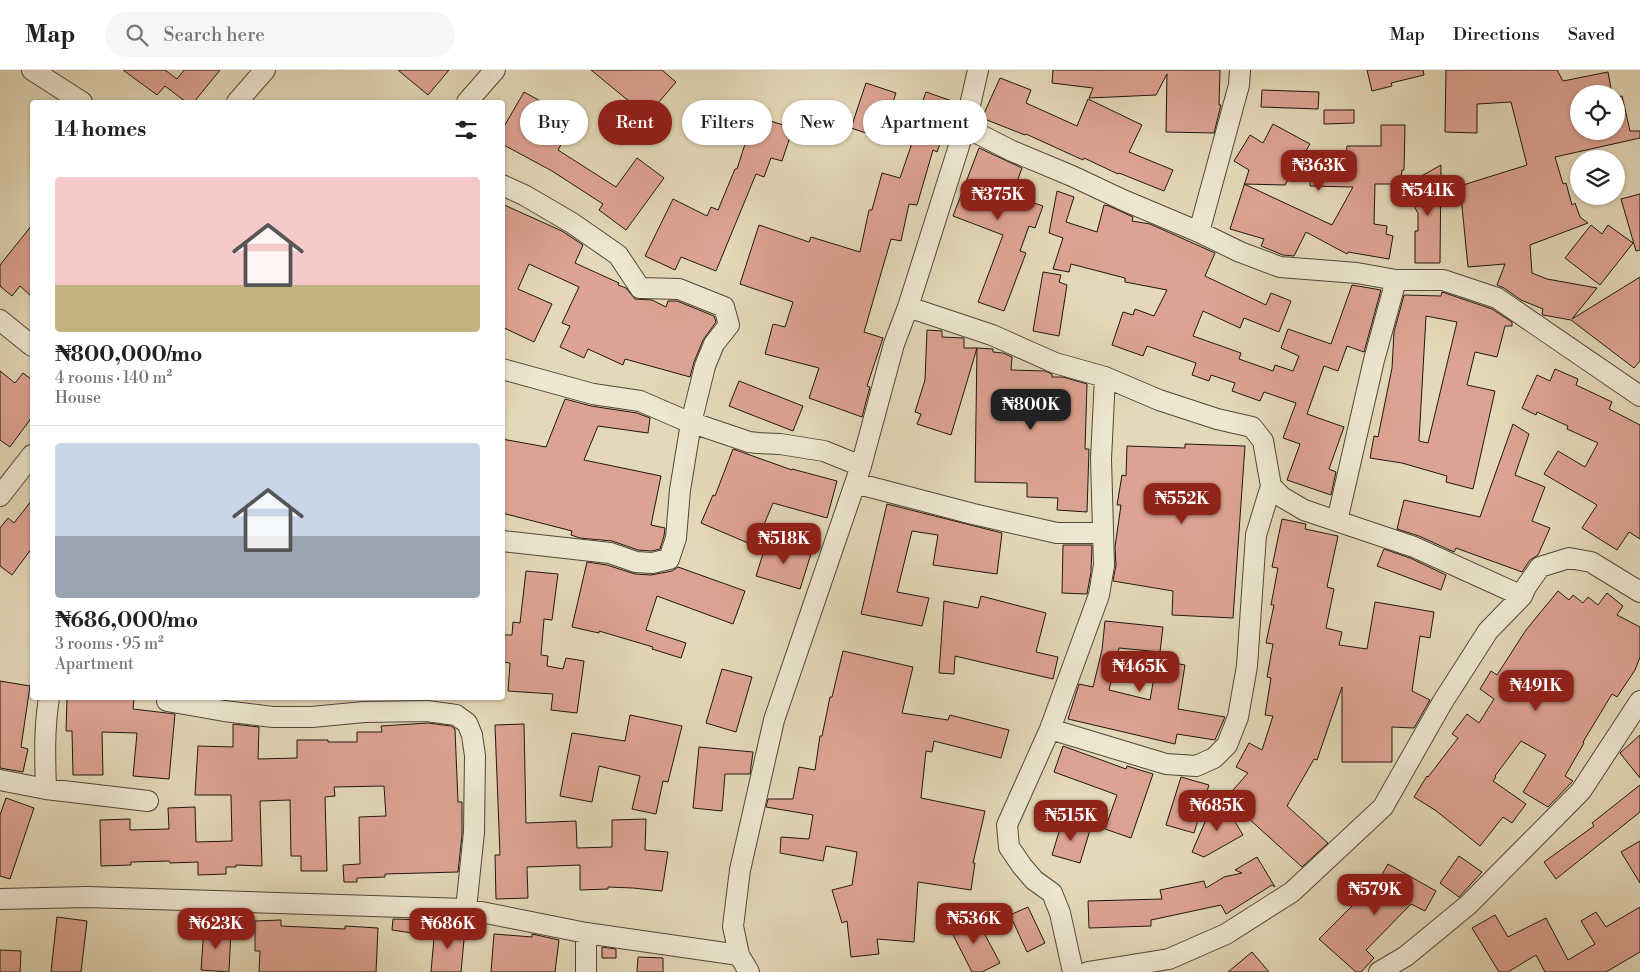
<!DOCTYPE html>
<html lang="en">
<head>
<meta charset="utf-8">
<style>
  body { margin:0; font-family:"Libre Bodoni",serif; background:#f6f6f6; color:#222; height:100vh; display:flex; flex-direction:column; font-size:19px; white-space:nowrap }
  * { box-sizing:border-box; margin:0 }
  p { font-size:16px; color:#767676 }
  .icon { flex:none; width:28px; height:28px; fill:none; stroke:currentColor; stroke-width:2; stroke-linecap:round; stroke-linejoin:round }
  .map { position:relative; flex:1; overflow:hidden }
  .panel { position:absolute; left:30px; top:30px; width:475px; height:600px; display:flex; flex-direction:column; background:#fff; border-radius:5px; box-shadow:0 1px 4px #0004 }
  .panel>* { flex:none }
  .banner { position:absolute; left:520px; top:30px; width:475px; height:45px; display:flex; gap:10px }
  .tools { position:absolute; left:1570px; top:15px; display:grid; gap:10px }
  .tools a { display:grid; place-items:center; width:55px; height:55px; border-radius:50%; background:#fff; box-shadow:0 1px 4px #0004; font-size:25px }
  .price { position:absolute; translate:-50% -42px; padding:0 11px; border-radius:10px; background:#8f2418; color:#fff; font-size:16px; line-height:32px; filter:drop-shadow(0 1px 2px #0008) }
  .price::after { content:''; position:absolute; left:50%; top:30px; width:15px; height:11px; margin-left:-8px; background:inherit; clip-path:polygon(0 0,100% 0,50% 100%) }
  .price.active { background:#222; color:#fff }
  ul { padding:0; list-style:none }
  li { display:grid; align-content:center; gap:10px; height:265px; padding:0 25px }
  li+li { border-top:1px solid #e0e0e0 }
  li span { display:grid; place-items:center; height:155px; border-radius:5px; color:#555 }
  li>.icon { margin-inline-start:auto }
  span .icon { width:90px; height:90px; fill:#fffc; stroke-width:1 }
  li b { font-size:21px }
  h2 { display:flex; justify-content:space-between; align-items:center; height:60px; padding:0 25px; font-size:21px }
  .tag { padding:0 18px; border-radius:22px; background:#fff; box-shadow:0 1px 4px #0004; font-size:18px; line-height:45px }
  .tag.active { background:#8f2418; color:#fff }
  header { display:flex; align-items:center; gap:30px; box-sizing:border-box; height:70px; padding:0 25px; background:#fff; border-bottom:1px solid #e0e0e0 }
  header strong { font-size:24px }
  nav { display:flex; gap:28px; margin-inline-start:auto; font-size:18px }
  .search { width:350px; height:45px; background:#f6f6f6; display:flex; align-items:center; gap:12px; box-sizing:border-box; padding:0 18px; border-radius:28px; color:#767676; font-size:19px }
  .map>svg:first-child { display:block }
  .building { fill:#dda392; stroke:#20170d; fill-rule:evenodd }
  .lines { fill:none; stroke-linecap:round; stroke-linejoin:round }
  .street-casing { stroke:#514738; stroke-width:22 }
  .street { stroke:#ede6d0; stroke-width:20 }
</style>
</head>
<body>
<header>
<strong>Map</strong>
<div class="search"><svg class="icon" aria-label="search" viewBox="0 0 24 24"><circle cx="10" cy="10" r="6"/><path d="M15 15l6 6"/></svg>Search here</div>
<nav><a>Map</a><a>Directions</a><a>Saved</a></nav>
</header>
<div class="map">
<svg width="1640" height="902" viewBox="0 0 1640 902">
  <rect width="100%" height="100%" fill="#e3d8b7"/>
  <filter id="stains"><feTurbulence type="fractalNoise" baseFrequency=".004" numOctaves="4"/><feColorMatrix values="0 0 0 0 .2 0 0 0 0 .09 0 0 0 0 .02 0 0 0 .5 -.17"/></filter>
  <radialGradient id="worn" r=".72"><stop offset=".6" stop-color="#630" stop-opacity="0"/><stop offset="1" stop-color="#630" stop-opacity=".3"/></radialGradient>
  <path class="building" d="M123,0H165L177,9L184,0H220L194,32H186L165,16L157,25Z
    M398,0H449L428,25Z
    M591,0H662L676,12L647,46Z
    M1053,0H1220L1219,35H1221L1214,63L1166,62L1167,4L1156,25L1089,28L1093,18L1052,13Z
    M1367,0H1423L1424,5L1391,13L1392,16L1372,21Z
    M1446,0H1557L1563,11L1608,2L1612,24H1579V61H1616V27L1622,26L1630,61H1640V68L1555,87L1563,114L1566,113L1572,135L1575,133L1580,147L1588,153L1530,175L1532,203L1547,209L1597,218L1572,249L1640,207V291L1634,298L1571,250L1543,245L1542,244L1543,239L1521,230L1504,218L1497,215L1505,194L1468,197L1460,116L1527,95L1511,32L1477,34V63L1445,62Z
    M1000,8L1031,20L1026,33L1077,56L1088,29L1142,55L1129,82L1173,100L1164,121L1119,103L1118,104L1084,88L1083,90L1026,64L1025,65L982,48Z
    M866,13L896,23L881,68L851,58Z
    M1262,20L1319,22L1318,39L1261,37Z
    M524,22L575,50L558,80L616,117L637,88L664,108L626,160L599,140L603,134L552,101L502,74V60Z
    M926,22L955,32L937,82L933,80L917,135L909,134L901,171L891,169L864,262L883,268L867,316L870,317L862,347L809,328L819,298L765,284L773,254L785,257L793,232L740,214L759,155L809,172L811,167L860,182L869,140H872L882,103L900,108L912,73L908,71Z
    M1324,40H1354V53L1324,54Z
    M754,46L793,58L782,91L771,88L764,107L756,104L716,201L681,187L675,200L645,186L673,129L707,146L711,137L718,140L735,99H737Z
    M1273,54L1310,74L1285,115L1244,114L1332,155L1353,117L1310,116L1311,84L1346,85L1347,76H1381V55H1405L1404,100H1402L1400,114H1375L1374,154L1387,156L1386,164L1393,166L1389,189L1348,182L1347,184L1306,162L1294,186L1283,185L1261,176L1264,169L1230,159L1249,100L1234,91L1250,65L1263,73Z
    M979,78L1022,98L1012,126L1043,136L1035,158L1029,156L1020,181L1026,183L1004,241L978,232L1003,165L953,146Z
    M1441,95L1440,193H1415V161H1418V143L1415,138L1416,109Z
    M1057,121L1074,127L1066,152L1097,162L1104,135L1109,136L1133,147L1132,151L1150,154L1215,183L1205,206L1266,235L1271,223L1291,231L1279,262L1244,248L1240,258L1203,241L1193,266L1241,283L1239,289L1273,301L1275,295L1293,301L1299,286L1281,278L1288,259L1331,274L1352,215L1381,220L1364,282L1347,276L1338,301L1324,296L1307,344L1344,357L1329,399L1336,402L1331,425L1287,410L1300,374L1283,368L1296,333L1264,322L1260,331L1232,321L1235,313L1211,305L1209,311L1192,305L1196,293L1147,276L1143,286L1112,275L1123,242L1133,245L1135,239L1154,246L1167,220L1125,212V208L1071,194L1069,202L1053,199L1063,168L1049,163Z
    M1640,124V180L1636,181L1621,129Z
    M502,134L562,161L583,175L575,193L619,213L618,215L626,218L635,229L652,230L666,237L668,231H677L714,246L716,252L703,270L694,292L690,307L625,289L623,295L588,279L584,288L560,277L570,256L562,253L579,217L529,194L518,219L552,234L534,272L502,257Z
    M32,155V227L20,216L12,226L0,216V195Z
    M1591,155L1602,164L1608,155L1633,173L1600,215L1565,188Z
    M1043,202L1061,205L1059,212L1067,215L1059,266L1033,261Z
    M1442,222L1492,239L1512,252V256H1505L1497,287L1475,282L1467,315L1495,321L1473,419L1446,412L1447,406L1402,393L1370,388L1374,366L1378,367L1392,298L1394,262L1404,225L1441,226ZM1426,246L1457,252L1428,373L1419,371Z
    M927,260L942,261V267L964,268V278H977L951,365L917,354L921,344L915,342L925,310Z
    M977,278L993,279V282L1003,283L1012,287L1011,300L1045,301L1052,304V307H1063L1087,314L1085,379H1089L1087,442L1057,440L1058,428L1027,427V413L975,412Z
    M1555,299L1578,309L1576,315L1612,332L1609,339L1640,355V469L1629,462L1617,480L1582,458L1597,435L1544,404L1558,381L1585,397L1598,373L1567,359L1568,356L1537,342L1536,345L1522,338L1537,305L1550,311Z
    M0,301L15,313L23,303L32,310V347L10,377L0,370Z
    M739,311L803,336L793,361L729,336Z
    M565,329L591,336L637,343L650,348L648,363L598,356L584,390L661,406L651,455L665,458L664,466L660,479L651,481L638,480L612,471L580,468L571,465L572,461L502,443V369L546,377Z
    M1513,354L1529,364L1515,405L1545,417L1532,451L1550,458L1538,485L1530,490L1522,502L1456,478L1454,482L1419,466L1397,459L1404,430L1480,447Z
    M1185,374L1245,376L1233,548L1172,545L1173,521L1113,511L1116,495L1115,477L1121,435H1117L1122,405L1126,406L1127,376L1185,378Z
    M733,379L792,400V399L837,411L827,448L773,433L755,476L701,453L713,425L715,426Z
    M32,430V478L12,505L0,496V458L8,448L14,453Z
    M887,434L1002,463L997,504L933,495L938,465L912,461L897,522L929,528L922,556L861,544Z
    M1282,449L1306,454L1305,459L1338,466L1327,517L1334,519L1326,558L1342,562L1339,575L1367,579L1375,532L1434,542L1430,568L1420,566L1412,621L1430,630L1414,658L1392,657V692H1342V617L1317,690L1314,689L1287,736L1328,773L1302,797L1226,728L1248,703L1236,697L1249,673L1262,680L1273,646L1265,645L1271,608L1267,607L1273,574L1266,573L1274,535H1271L1278,498L1272,497Z
    M767,471L811,484L800,519L756,506Z
    M1063,475H1092L1091,502L1087,524L1062,523Z
    M1384,479L1410,488L1446,505L1441,520L1377,496Z
    M587,492L607,495L635,504L651,505L672,501L678,497L745,521L733,554L657,526L646,560L686,573L681,588L652,579L653,577L599,561V563L572,557Z
    M526,501L558,504L552,550L544,549L541,585L548,586L547,596L563,599L566,588L584,591L577,643L551,640L553,624L508,621L510,593L502,592V565H512L513,552L520,553Z
    M1558,521L1569,530L1573,525L1583,533L1588,527L1598,535L1607,523L1623,536L1617,545L1640,557V587L1635,600L1617,627L1612,624L1583,672L1584,673L1565,706L1573,711L1548,737L1523,722L1546,685L1521,671L1495,706L1496,707L1493,711L1526,734L1512,753L1503,747L1480,776L1435,740L1414,727L1427,706L1428,707L1458,668L1452,664L1467,644L1479,653L1494,629L1480,619L1491,601L1497,605L1526,560Z
    M981,526L1046,543L1036,582L1058,587L1053,609L955,586L954,604L939,603L944,531L978,538Z
    M1105,551L1163,557L1160,582L1119,578L1109,620L1150,630L1157,590L1185,595L1178,639L1225,647L1215,670L1177,664L1175,674L1068,649L1079,614L1093,617L1102,580Z
    M843,581L913,597L902,643L948,650L950,645L1009,660L1001,688L934,671L932,682L926,681L921,728L985,741L973,793H975L971,820L918,812L914,872L877,869L879,884L851,887L847,851L842,853L832,820L852,815L857,782L826,776L823,791L780,783L781,767L809,769L813,745L766,737L768,729H793L799,697L815,700L820,666H822L830,627H832Z
    M722,599L752,607L736,662L706,653Z
    M0,611L30,616L21,677L28,679L23,702L0,698Z
    M67,628L134,629L133,639L175,644L169,709L133,706L137,663L102,662L103,705H73L72,661H66Z
    M630,645L682,656L668,712L663,711L656,744L632,739L640,706L599,696L592,732L560,726L572,663L625,671Z
    M428,653L451,656L455,659L458,732H462V765L458,802L385,804V807L357,808V812H344L343,795L360,794L359,747L386,746L384,716L334,717L335,726L325,727L327,801H301V786H291L290,730L260,731L262,796L236,795V797H226V804L198,805V792L170,793L169,791L131,792V795L101,796L100,750L130,749V760L169,759L168,738L195,737L196,772L232,771L231,725H195L198,676L233,677V654L259,657L258,689L297,688V670H328V672H357V662H382L381,656Z
    M524,654L526,753L576,751L577,778L612,777V750L646,749L645,780L668,782L662,821L633,818L608,817V819L580,820V795L527,797L528,828L496,829L495,785H500L495,655Z
    M1640,665V708L1620,683Z
    M1063,676L1126,699L1127,696L1153,704L1131,768L1105,759L1117,725L1054,702Z
    M699,677L753,682L750,704H725L722,741L693,738Z
    M1181,707L1209,715L1194,763L1166,755Z
    M1640,715V742L1556,809L1544,792L1594,756L1592,753Z
    M6,728L34,738L10,809L0,806V745Z
    M1223,732L1243,765L1204,787L1192,782L1205,752Z
    M1062,752L1090,760L1080,793L1052,785Z
    M1640,771V813L1621,782Z
    M1459,786L1482,802L1459,827L1440,813Z
    M1257,787L1275,817L1272,815L1226,844L1221,835L1151,850V856L1089,858L1088,831L1162,829L1160,820L1204,811L1206,818L1224,807L1242,803L1235,800Z
    M1388,794L1436,821L1425,841L1411,834L1366,880L1374,888L1361,902H1356L1319,869L1380,808Z
    M1028,837L1045,873L1027,882L1010,845Z
    M1640,837V882L1606,902H1545L1536,885L1508,902H1499L1472,858L1495,845L1508,867L1546,848L1568,890L1595,874L1581,851L1596,842L1606,857Z
    M974,844L1000,893L982,902H972L949,857Z
    M57,847L87,851L81,902H51Z
    M393,849L428,850L426,865L392,860Z
    M281,850V856L345,859V856L378,858L376,902H259L260,881H255V851Z
    M435,856L465,859L461,902H431Z
    M204,858L231,860L229,902L201,900Z
    M494,864L532,867V864L559,870L555,902H491Z
    M602,877L616,879V888H602Z
    M0,880L21,881L20,902H0Z
    M1252,882L1269,902H1228Z
    M638,887L663,888V902H637Z"/>
  <g class="lines">
    <defs>
      <path id="street" d="M32,0L82,32
        M237,32L265,0
        M467,32L495,0
        M965,57L1012,81L1072,106L1123,130L1199,162L1240,182L1280,197L1357,203L1396,210H1443L1497,228L1640,326
        M502,115L524,125L572,153L618,185L640,218L679,219L724,237L729,255L714,274L705,296L691,353L680,420L676,468L669,489L652,493L636,492L610,483L502,471
        M1199,162L1239,15L1240,0
        M908,237L992,265L1055,293L1105,307L1159,330L1217,349L1252,357L1263,371L1271,416L1256,465L1247,596L1238,647L1227,675L1214,688L1196,696L1166,694L1050,659
        M0,250L32,276
        M502,299L593,324L640,331L684,350L749,372L758,373L780,374L824,381L861,396
        M855,413L973,444L1057,463H1102
        M1271,416L1282,427L1304,440L1414,477L1522,526
        M0,426L32,385
        M1337,451L1374,290L1396,210
        M167,631L224,641L273,647H312L364,642L427,641L456,645L467,653L472,665L475,686L474,762L466,839
        M0,710L46,719L148,731
        M46,719C45,689 44,658 49,628
        M0,829L87,827L466,839L586,863L739,885
        M586,863V902
        M749,902L739,885L733,856L740,800L774,650L861,396L894,274L908,237L965,57L978,0
        M1073,902L1060,843L1052,823L1034,810L1022,796L1009,777L1007,755L1050,659L1099,525L1104,495L1101,389L1105,307
        M1088,902L1169,889L1226,864L1292,822L1383,737L1442,633L1488,561L1522,526L1526,517L1540,497L1569,488L1591,492L1640,522
        M1379,902L1406,886L1468,835L1581,721L1640,631"/>
    </defs>
    <use href="#street" class="street-casing"/>
    <use href="#street" class="street"/>
  </g>
  <rect width="100%" height="100%" filter="url(#stains)"/>
  <rect width="100%" height="100%" fill="url(#worn)"/>
</svg>
<div class="tools">
<a><svg class="icon" aria-label="locate" viewBox="0 0 24 24"><circle cx="12" cy="12" r="6"/><path d="M12 2v4M12 18v4M2 12h4M18 12h4"/></svg></a>
<a><svg class="icon" aria-label="layers" viewBox="0 0 24 24"><path d="M12 4l9 5-9 5-9-5zM3 14l9 5 9-5"/></svg></a>
</div>
<b class="price" style="left:1319px;top:122px">₦363K</b>
<b class="price" style="left:1428px;top:147px">₦541K</b>
<b class="price" style="left:998px;top:151px">₦375K</b>
<b class="price active" style="left:1031px;top:361px">₦800K</b>
<b class="price" style="left:1182px;top:455px">₦552K</b>
<b class="price" style="left:784px;top:495px">₦518K</b>
<b class="price" style="left:1140px;top:623px">₦465K</b>
<b class="price" style="left:1536px;top:642px">₦491K</b>
<b class="price" style="left:1217px;top:762px">₦685K</b>
<b class="price" style="left:1071px;top:772px">₦515K</b>
<b class="price" style="left:1375px;top:846px">₦579K</b>
<b class="price" style="left:974px;top:875px">₦536K</b>
<b class="price" style="left:216px;top:880px">₦623K</b>
<b class="price" style="left:448px;top:880px">₦686K</b>
<div class="banner">
<a class="tag">Buy</a>
<a class="tag active">Rent</a>
<a class="tag">Filters</a>
<a class="tag">New</a>
<a class="tag">Apartment</a>
</div>
<section class="panel">
<h2>14 homes<svg class="icon" aria-label="filters" viewBox="0 0 24 24"><path d="M4 7h16M4 17h16"/><circle cx="9" cy="7" r="2"/><circle cx="15" cy="17" r="2"/></svg></h2>
<ul>
<li><span style="background:linear-gradient(#f6c9c9 70%,#c2b280 0)"><svg class="icon" aria-label="home" viewBox="0 0 24 24"><path d="M3 11l9-7 9 7M6 9v11h12V9"/></svg></span><div><b>₦800,000/mo</b><p>4 rooms · 140 m²</p><p>House</p></div></li>
<li><span style="background:linear-gradient(#c9d6e8 60%,#9aa5b1 0)"><svg class="icon" aria-label="home" viewBox="0 0 24 24"><path d="M3 11l9-7 9 7M6 9v11h12V9"/></svg></span><div><b>₦686,000/mo</b><p>3 rooms · 95 m²</p><p>Apartment</p></div></li>
</ul>
</section>
</div>
</body>
</html>
